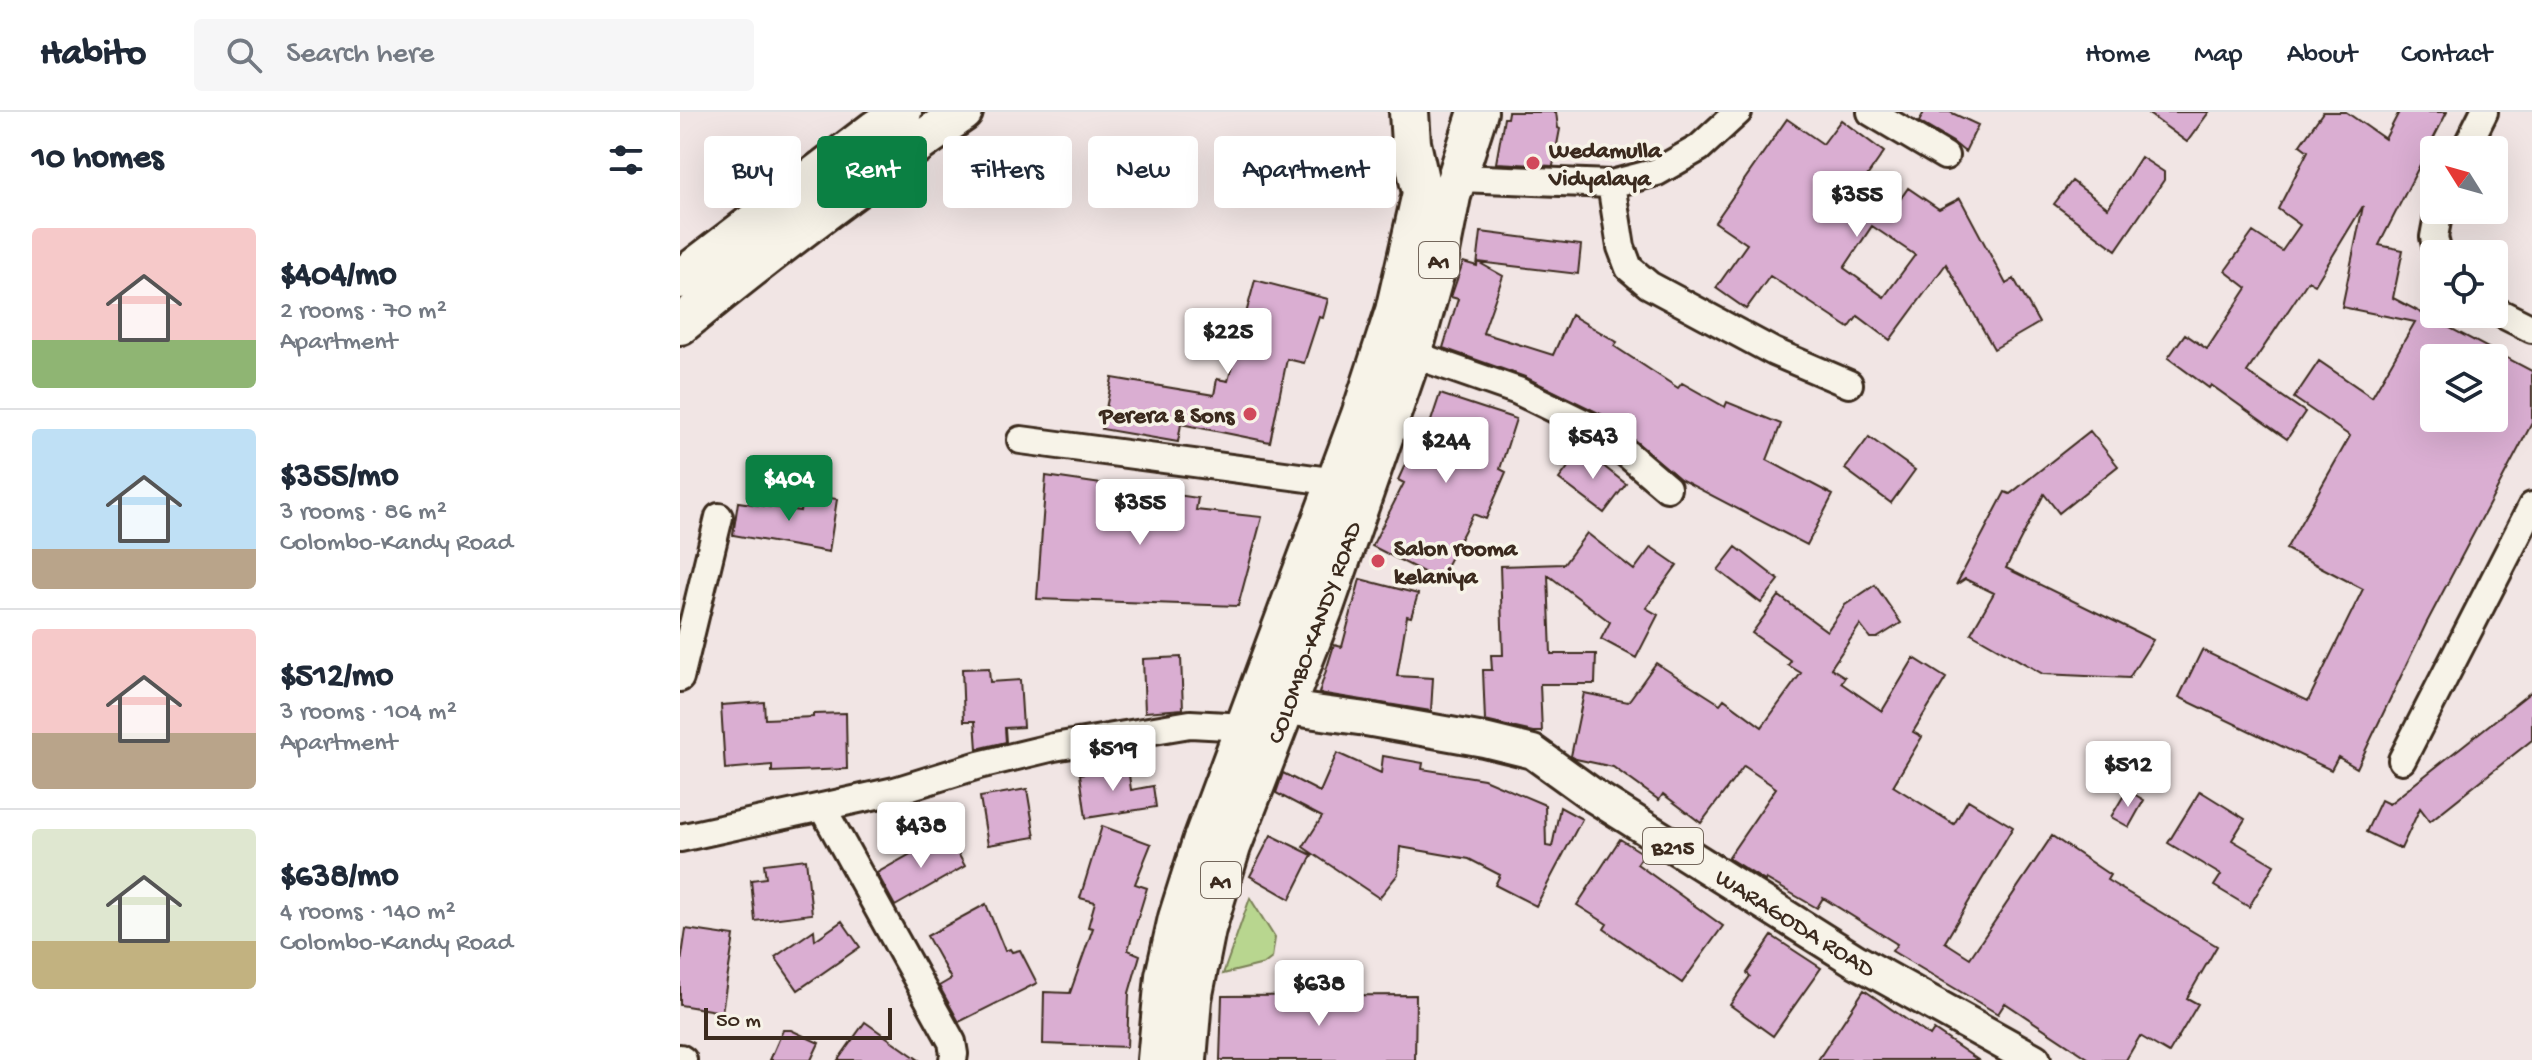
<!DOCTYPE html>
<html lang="en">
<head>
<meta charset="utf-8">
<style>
  body { margin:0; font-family:"Gochi Hand",sans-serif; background:#f6f6f7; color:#1f2937; height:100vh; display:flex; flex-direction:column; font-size:30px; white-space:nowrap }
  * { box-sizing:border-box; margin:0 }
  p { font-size:26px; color:#747a83 }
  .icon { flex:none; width:44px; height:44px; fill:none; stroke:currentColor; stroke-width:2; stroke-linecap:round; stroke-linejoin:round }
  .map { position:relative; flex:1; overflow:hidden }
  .panel { display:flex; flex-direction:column; background:#fff; width:680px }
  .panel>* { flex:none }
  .hud { position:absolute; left:24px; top:24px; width:760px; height:72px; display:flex; gap:16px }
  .needle { width:52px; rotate:307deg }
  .buttons { position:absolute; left:1740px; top:24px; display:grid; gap:16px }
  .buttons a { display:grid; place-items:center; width:88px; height:88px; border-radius:8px; background:#fff; box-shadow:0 8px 32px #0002; font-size:40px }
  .scale { position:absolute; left:24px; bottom:20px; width:188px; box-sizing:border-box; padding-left:8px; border:4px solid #3b2a1e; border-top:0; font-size:22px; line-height:28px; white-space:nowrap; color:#3b2a1e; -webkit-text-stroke:6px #f7f3e8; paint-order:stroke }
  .price { position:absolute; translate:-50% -68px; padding:0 18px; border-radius:8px; background:#fff; color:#222; font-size:26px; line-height:52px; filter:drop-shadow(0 2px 4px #0008) }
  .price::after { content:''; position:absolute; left:50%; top:48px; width:24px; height:18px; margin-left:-12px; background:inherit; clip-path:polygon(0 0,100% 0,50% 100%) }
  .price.selected { background:#0b8043; color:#fff }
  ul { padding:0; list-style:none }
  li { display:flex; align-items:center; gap:24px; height:200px; padding:0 32px }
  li+li { border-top:2px solid #e0e1e3 }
  li span { display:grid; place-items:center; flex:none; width:224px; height:160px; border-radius:8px; color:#555 }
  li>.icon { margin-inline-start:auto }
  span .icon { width:96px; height:96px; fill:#fffc; stroke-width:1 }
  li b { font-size:34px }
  h2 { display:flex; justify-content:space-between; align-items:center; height:96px; padding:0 32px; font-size:34px }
  .tag { padding:0 28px; border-radius:8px; background:#fff; box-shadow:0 8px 32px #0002; font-size:28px; line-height:72px }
  .tag.selected { background:#0b8043; color:#fff }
  header { display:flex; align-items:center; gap:48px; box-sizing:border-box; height:112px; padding:0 40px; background:#fff; border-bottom:2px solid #e0e1e3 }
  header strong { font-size:38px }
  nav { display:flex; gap:44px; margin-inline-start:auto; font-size:28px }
  .search { width:560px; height:72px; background:#f6f6f7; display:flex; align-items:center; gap:20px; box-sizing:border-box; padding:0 28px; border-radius:8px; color:#747a83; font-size:30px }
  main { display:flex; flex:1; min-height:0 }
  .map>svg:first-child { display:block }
  .green { fill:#b8d68f; stroke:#7a8056; stroke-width:2 }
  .building { fill:#daaed2; stroke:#3b2a1e; stroke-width:2; fill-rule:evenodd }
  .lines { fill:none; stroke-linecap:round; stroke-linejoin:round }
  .minor-casing { stroke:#3b2a1e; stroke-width:32 }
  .major-casing { stroke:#3b2a1e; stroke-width:38 }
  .highway-casing { stroke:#3b2a1e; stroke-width:44 }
  .minor { stroke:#f7f3e8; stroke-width:26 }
  .major { stroke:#f7f3e8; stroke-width:32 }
  .highway { stroke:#f7f3e8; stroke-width:38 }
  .poi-dot { fill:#d1495b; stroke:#f7f3e8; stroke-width:3 }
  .labels { text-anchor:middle; stroke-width:7; stroke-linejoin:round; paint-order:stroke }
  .shield { fill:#f7f3e8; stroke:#73665b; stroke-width:2 }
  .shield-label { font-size:22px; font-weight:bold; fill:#3b2a1e }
  .poi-label { font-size:24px; font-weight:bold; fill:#3b2a1e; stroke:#f7f3e8; text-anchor:start }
  .street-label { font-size:24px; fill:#3b2a1e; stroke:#f7f3e8 }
</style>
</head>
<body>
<header>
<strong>Habito</strong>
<div class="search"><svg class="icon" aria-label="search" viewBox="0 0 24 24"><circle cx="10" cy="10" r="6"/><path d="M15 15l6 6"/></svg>Search here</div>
<nav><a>Home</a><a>Map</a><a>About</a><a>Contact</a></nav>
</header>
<main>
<section class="panel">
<h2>10 homes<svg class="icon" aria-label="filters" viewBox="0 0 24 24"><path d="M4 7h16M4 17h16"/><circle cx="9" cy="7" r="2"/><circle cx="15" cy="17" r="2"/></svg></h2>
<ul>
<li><span style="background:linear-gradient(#f6c9c9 70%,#8fb573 0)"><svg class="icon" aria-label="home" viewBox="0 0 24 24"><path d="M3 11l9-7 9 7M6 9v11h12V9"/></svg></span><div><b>$404/mo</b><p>2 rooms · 70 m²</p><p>Apartment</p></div></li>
<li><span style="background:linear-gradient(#bfe0f5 75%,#b9a48a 0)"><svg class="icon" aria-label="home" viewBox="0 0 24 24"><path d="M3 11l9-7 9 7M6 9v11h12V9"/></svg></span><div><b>$355/mo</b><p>3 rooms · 86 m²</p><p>Colombo-Kandy Road</p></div></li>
<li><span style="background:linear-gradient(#f6c9c9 65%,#b9a48a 0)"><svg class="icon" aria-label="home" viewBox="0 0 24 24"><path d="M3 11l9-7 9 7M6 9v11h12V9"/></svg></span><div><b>$512/mo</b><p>3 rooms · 104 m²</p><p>Apartment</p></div></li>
<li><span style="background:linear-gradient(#dfe7d0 70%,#c2b280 0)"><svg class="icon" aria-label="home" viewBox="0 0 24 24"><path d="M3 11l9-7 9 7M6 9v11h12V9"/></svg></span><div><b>$638/mo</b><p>4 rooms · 140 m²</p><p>Colombo-Kandy Road</p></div></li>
</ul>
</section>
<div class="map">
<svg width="1852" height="948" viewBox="0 0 1852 948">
  <rect width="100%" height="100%" fill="#f1e5e4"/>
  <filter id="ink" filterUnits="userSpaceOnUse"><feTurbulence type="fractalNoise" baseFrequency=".0125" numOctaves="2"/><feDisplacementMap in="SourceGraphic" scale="16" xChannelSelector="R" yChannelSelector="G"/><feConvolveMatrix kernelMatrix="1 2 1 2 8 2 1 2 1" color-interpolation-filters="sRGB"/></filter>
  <g filter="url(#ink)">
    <path class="green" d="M570,786L595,826L592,846L584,852L543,862Z"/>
    <path class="building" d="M828,0H876L878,16L880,17L873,54L816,51L824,6H827Z
      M1244,0H1270L1298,13L1285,40L1273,30L1239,10Z
      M1466,0H1529L1507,30Z
      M1643,0H1666L1705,27L1719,0H1767L1699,133L1723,138L1713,186L1852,259V311L1746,512L1677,656L1658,645L1651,658L1499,585L1522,538L1628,589L1683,477L1606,437L1670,324L1614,286L1639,249L1692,285L1735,210L1662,195L1683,94L1635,173L1628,169L1567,260L1625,300L1607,327L1531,273L1529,276L1488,246L1505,222L1527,237L1567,176L1545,159L1573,120L1602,139L1620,113L1598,97L1628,39L1620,33ZM1754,246H1814V306H1754Z
      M1107,7L1143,32L1161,8L1204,40L1183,70L1217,92L1228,76L1259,97L1280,86L1326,172L1334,167L1359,211L1314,237L1266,152L1210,228L1178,204L1169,216L1090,164L1066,197L1036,176L1067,132L1035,110ZM1192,114L1235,143L1204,185L1164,156Z
      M1461,45L1484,60V68L1436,138L1374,92L1392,69L1428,96Z
      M801,120L901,133L898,162L798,150L823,164L803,221L873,243L891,203L937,230L934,234L998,276L1002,271L1045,295L1047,290L1101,312L1087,348L1153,383L1127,433L1000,367L927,305L845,265L763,236L778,187L771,185L783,150L797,154Z
      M575,168L648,187L643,206L639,205L624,251L607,247L590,330L501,312L498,330L422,317L432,266L534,283L537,267L548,269Z
      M760,282L836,307L820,357L826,360L806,407L793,402L759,468L692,434L724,371L718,368L739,322L746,324Z
      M1410,319L1438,354L1379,401L1364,382L1326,456L1473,528L1449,566L1363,562L1291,521L1314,481L1285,467L1276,473L1325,380L1330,382Z
      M1189,325L1235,358L1211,391L1165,357Z
      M902,337L946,372L924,401L879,367Z
      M366,364L518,386L516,398L582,405L558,494L357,487Z
      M123,382L157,387L149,440L53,423L58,390L120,399Z
      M907,421L954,458L971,435L997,453L966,496L978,503L956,546L921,527L930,510L868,463L871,542H916L915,572H860L862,620H853L805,609L803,558H812L811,543H823L820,454L884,452Z
      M1056,435L1099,468L1081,491L1038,458Z
      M680,467L738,482L731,505L727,504L717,564L753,566L751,599L639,581L654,533L662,535Z
      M1195,473L1221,511L1197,526H1190L1180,513L1151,556L1165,565L1161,571L1202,599L1234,546L1266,566L1233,620L1242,625L1213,674L1274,712L1288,688L1333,715L1265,830L1290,846L1372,724L1430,763L1427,768L1537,834L1507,886L1518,892L1489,941L1460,924L1446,948H1411L1325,891L1318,902L1212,839L1217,832L1143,786L1137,796L1086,767L1085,769L1053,749L1048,746L1096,676L1064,654L1021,711L983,682L979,688L933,655L896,647L891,644L904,581L948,590L976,551L1040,592L1044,587L1082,615L1121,561L1108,553L1111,549L1072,521L1099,484L1147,519L1165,493Z
      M501,545L503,597L465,600L463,547Z
      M309,556L310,570L340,568L343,615L325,616L326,630L297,637L295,609H284L282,557Z
      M1852,579V628L1750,709L1740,696L1721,737L1686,720L1701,688L1709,692Z
      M84,590L85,607L133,605V602L166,601L167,657L92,660V653L45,657L41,593Z
      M657,641L701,661L703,644L743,651L742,657L804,667L865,693L866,734L872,735L880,695L902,707L856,794L815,773L820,763L789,747L720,735L718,762L699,786L623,735L642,705L596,681L603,661L640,680Z
      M448,655L451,678L473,674L476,695L406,706L400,662Z
      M347,677L355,725L308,733L300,685Z
      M1447,678L1464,688L1449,715L1431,705Z
      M1520,679L1565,707L1552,728L1594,753L1569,795L1534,774L1541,763L1488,731Z
      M422,714L471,732L455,772L467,776L448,838L460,843L449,881L447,935L363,932L364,880L390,881L413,816L408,815L415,790L400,786Z
      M591,723L632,743L610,787L570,764Z
      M261,725H269L285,754L215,794L197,761Z
      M940,727L964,742L957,752L1043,814L1002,871L924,817L927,812L897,793Z
      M126,747L132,802L75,809L71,768L86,766L84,752Z
      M306,792L325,839L330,837L332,840L340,838L357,871L279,910L259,874L271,867L247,824Z
      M162,809L180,835L118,878L95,845L134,818L135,828Z
      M6,817L54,824L42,900L0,893V857Z
      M1092,824L1141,856L1093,924L1050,893L1070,864L1067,861Z
      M1184,878L1250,924L1254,918L1298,948H1138Z
      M736,883L735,948H540L542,884Z
      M185,910L239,948H158Z
      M103,918H111L139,931L131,948H90Z"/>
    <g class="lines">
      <defs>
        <path id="minor" d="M1191,0L1265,44
          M1785,38L1804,0
          M779,66L931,72L941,135L949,156L969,173L1094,240L1169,272
          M931,72L977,60L1019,36L1058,0
          M1758,142L1754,125L1759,98
          M1814,198L1852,217
          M732,242L838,279L920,319L987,376
          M341,328L657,370
          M0,566L39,405
          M1722,648L1852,394
          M142,695L272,930L274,942L273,948
          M0,726L215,679L299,653L374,635L510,612L566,615
          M0,946L3,948"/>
        <path id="major" d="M606,596L686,607L804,628L853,640L914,684L1176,849L1354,948"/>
        <path id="highway" d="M0,167L195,18L222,0
          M0,213C92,138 185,67 283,0
          M477,948L485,864L498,806L522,730L681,303L715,199L742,81L731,31L729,0
          M507,948L512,887L526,817L536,784L551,735L644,495L732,242L759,145L771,84L798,0"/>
      </defs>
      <use href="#minor" class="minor-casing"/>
      <use href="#major" class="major-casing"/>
      <use href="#highway" class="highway-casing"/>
      <use href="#minor" class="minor"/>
      <use href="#major" class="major"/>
      <use href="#highway" class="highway"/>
    </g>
  </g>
  <g class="poi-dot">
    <circle cx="853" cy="51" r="8"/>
    <circle cx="570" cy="302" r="8"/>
    <circle cx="698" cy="449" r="8"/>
  </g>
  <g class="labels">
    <g class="shield">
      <rect x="739" y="130" width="40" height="36" rx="6"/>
      <rect x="963" y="716" width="60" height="36" rx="6"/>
      <rect x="521" y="750" width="40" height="36" rx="6"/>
    </g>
    <g class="shield-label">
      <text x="759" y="156">A1</text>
      <text x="993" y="742">B215</text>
      <text x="541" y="776">A1</text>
    </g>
    <g class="poi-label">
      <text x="869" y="45">Wedamulla<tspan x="869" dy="28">Vidyalaya</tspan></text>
      <text x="554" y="310" text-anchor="end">Perera &amp; Sons</text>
      <text x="714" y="443">Salon rooma<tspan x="714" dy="28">kelaniya</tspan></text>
    </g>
    <g class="street-label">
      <text transform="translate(633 520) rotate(-70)" y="8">COLOMBO-KANDY ROAD</text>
      <text transform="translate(1116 810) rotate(32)" y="8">WARAGODA ROAD</text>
    </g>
  </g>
</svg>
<div class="buttons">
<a><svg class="needle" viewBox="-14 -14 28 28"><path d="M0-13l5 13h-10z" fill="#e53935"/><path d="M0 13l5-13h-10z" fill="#747a83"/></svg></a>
<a><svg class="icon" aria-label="locate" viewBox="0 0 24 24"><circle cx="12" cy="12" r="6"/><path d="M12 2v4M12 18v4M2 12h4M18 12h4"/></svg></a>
<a><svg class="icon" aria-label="layers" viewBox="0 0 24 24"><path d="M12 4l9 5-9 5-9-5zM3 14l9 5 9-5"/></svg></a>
</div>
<div class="scale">50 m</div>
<b class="price" style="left:1177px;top:127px">$355</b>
<b class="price" style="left:548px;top:264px">$225</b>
<b class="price" style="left:913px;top:369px">$543</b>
<b class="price" style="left:766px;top:373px">$244</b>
<b class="price selected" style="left:109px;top:411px">$404</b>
<b class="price" style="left:460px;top:435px">$355</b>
<b class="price" style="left:433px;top:681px">$519</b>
<b class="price" style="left:1448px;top:697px">$512</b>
<b class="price" style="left:241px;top:758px">$438</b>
<b class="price" style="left:639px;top:916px">$638</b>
<div class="hud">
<a class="tag">Buy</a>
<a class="tag selected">Rent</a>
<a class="tag">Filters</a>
<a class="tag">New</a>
<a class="tag">Apartment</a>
</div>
</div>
</main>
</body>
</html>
